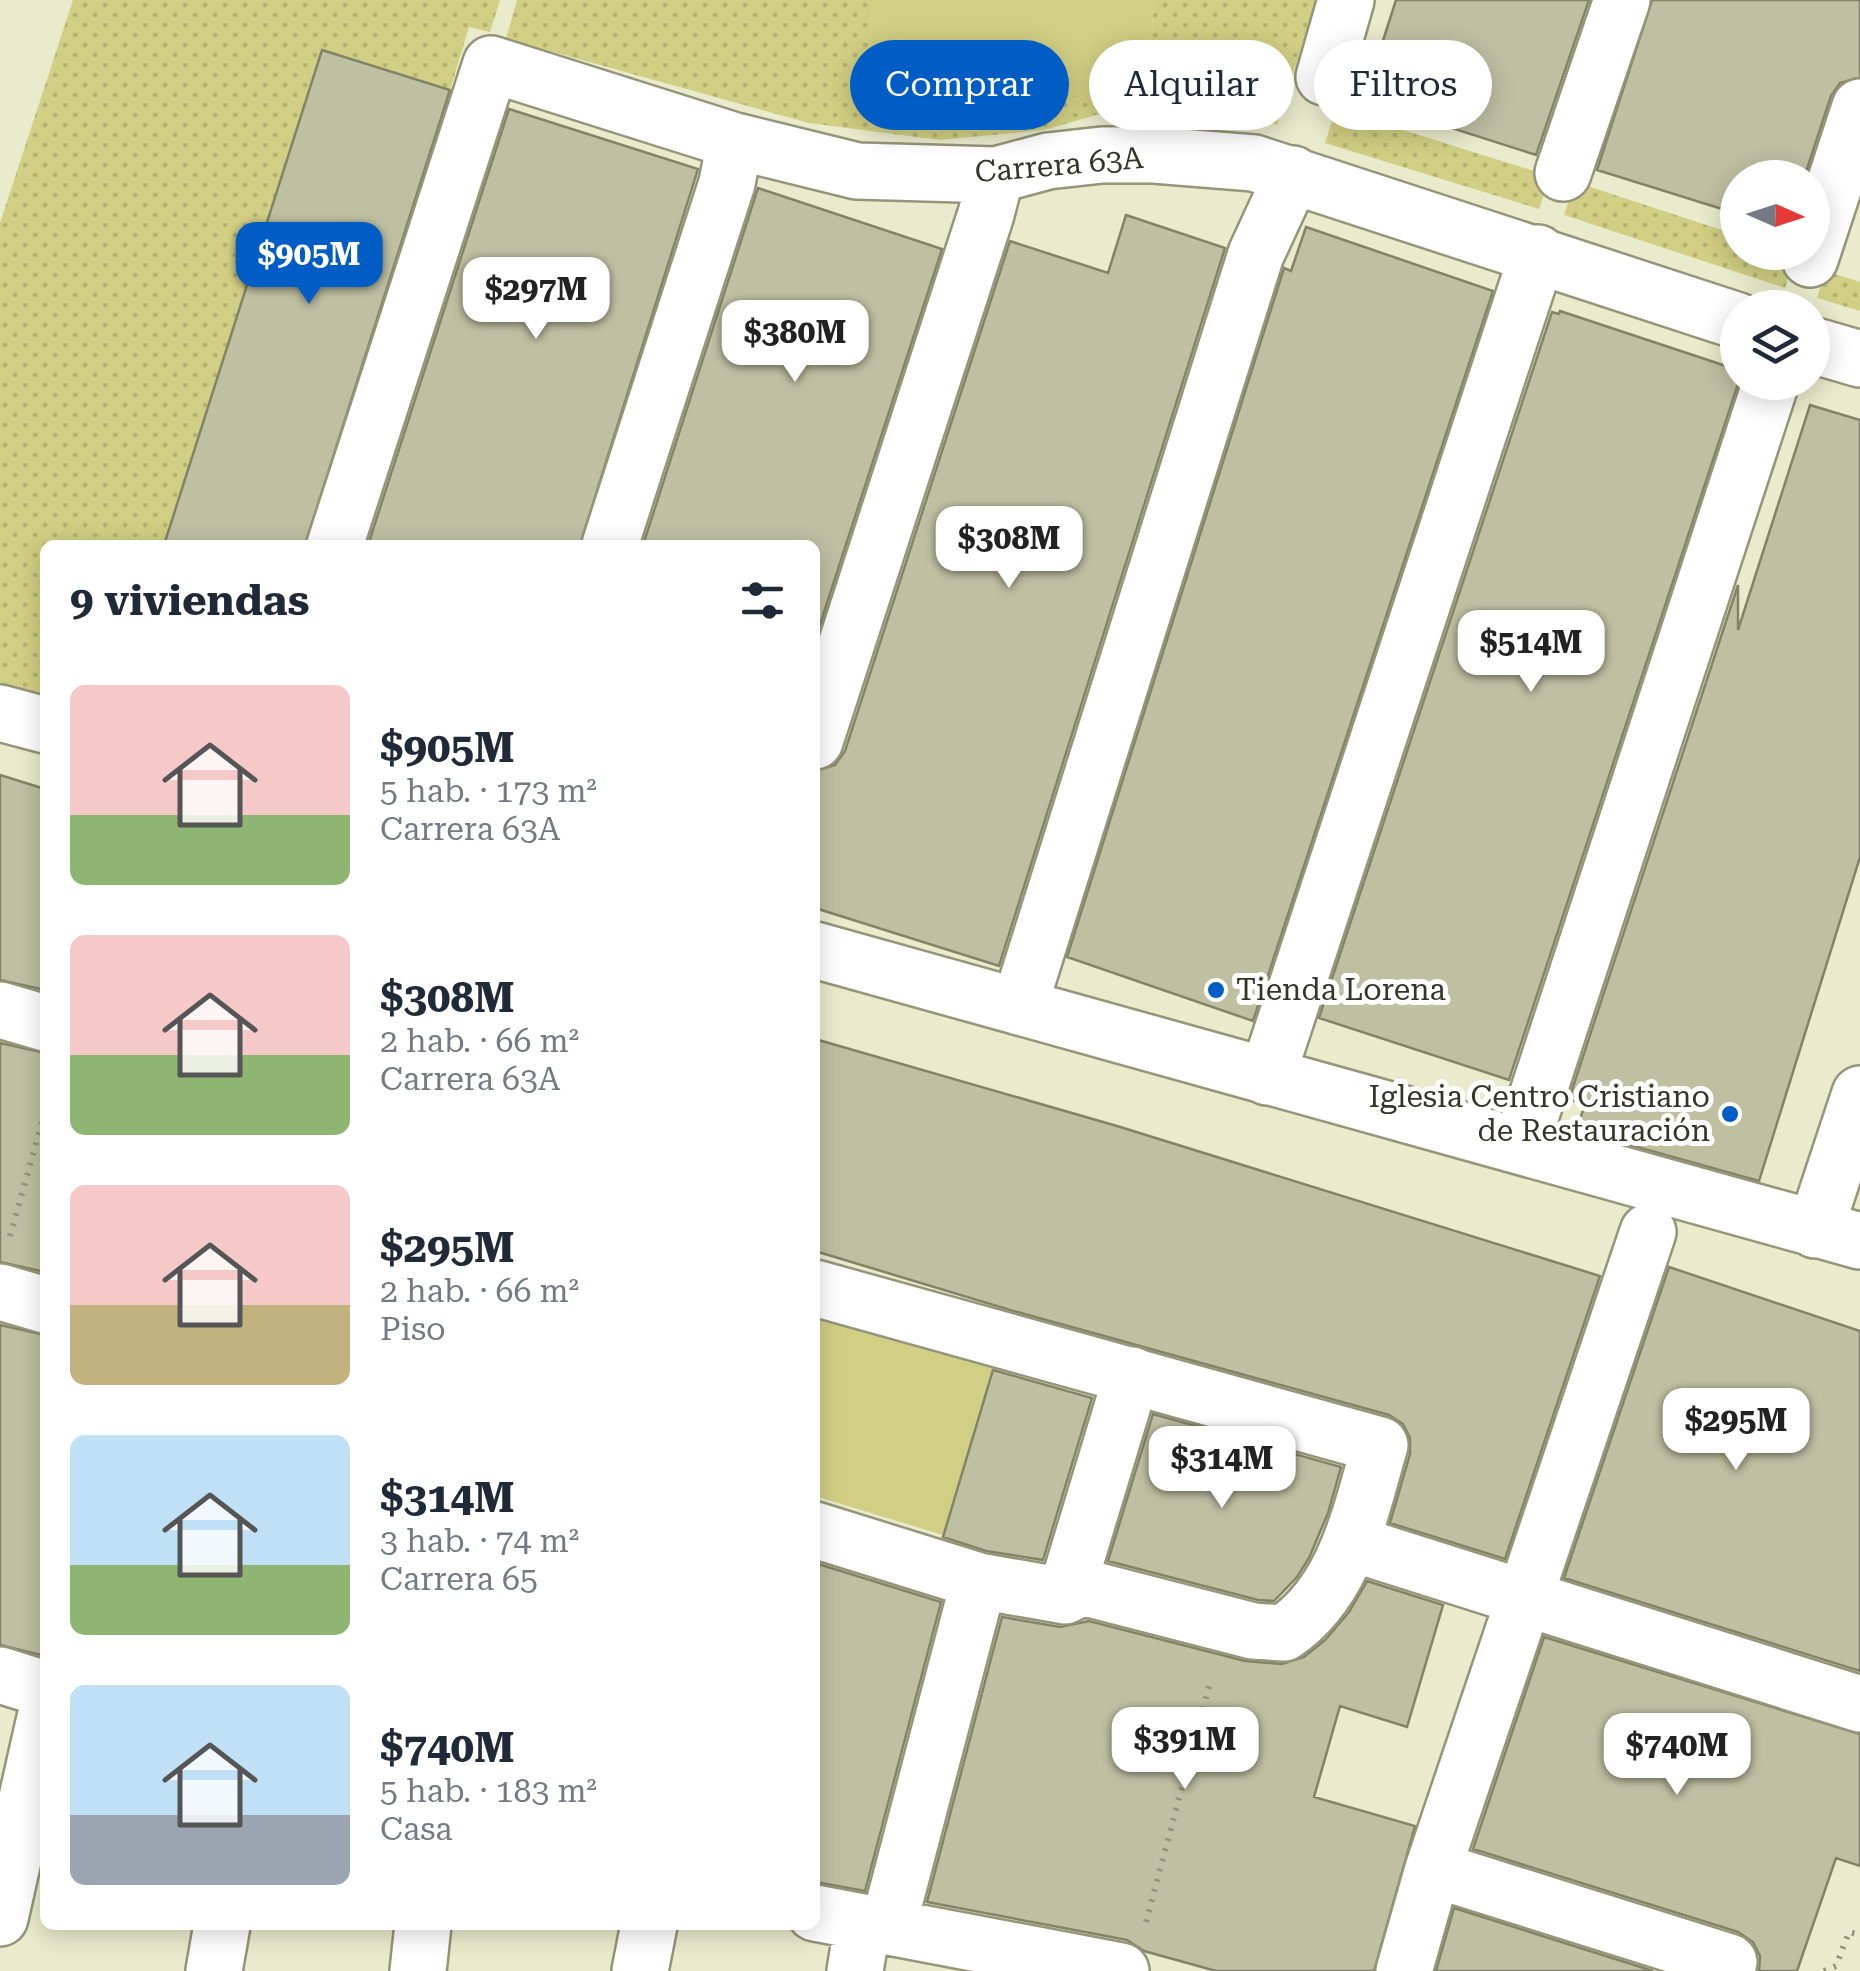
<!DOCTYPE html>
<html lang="es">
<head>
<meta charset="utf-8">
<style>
  body { margin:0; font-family:"Roboto Serif",serif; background:#f6f6f7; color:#1f2937; height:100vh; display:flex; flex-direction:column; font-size:38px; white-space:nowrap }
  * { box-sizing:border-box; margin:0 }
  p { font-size:32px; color:#747a83 }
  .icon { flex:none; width:55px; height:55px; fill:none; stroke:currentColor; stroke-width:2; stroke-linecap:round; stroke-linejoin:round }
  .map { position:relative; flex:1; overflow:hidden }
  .panel { position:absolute; left:40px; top:540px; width:780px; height:1390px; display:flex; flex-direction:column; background:#fff; border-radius:15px; box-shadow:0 5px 25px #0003 }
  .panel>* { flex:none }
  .hud { position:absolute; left:850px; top:40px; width:860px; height:90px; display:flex; gap:20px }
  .needle { width:65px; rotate:93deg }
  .buttons { position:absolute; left:1720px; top:160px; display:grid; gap:20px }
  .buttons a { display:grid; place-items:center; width:110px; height:110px; border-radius:50%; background:#fff; box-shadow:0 5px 25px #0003; font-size:50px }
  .price { position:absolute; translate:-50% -85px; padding:0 22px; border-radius:20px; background:#fff; color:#222; font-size:32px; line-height:65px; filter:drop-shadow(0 2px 5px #0008) }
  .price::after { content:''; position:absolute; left:50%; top:60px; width:30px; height:22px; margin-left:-15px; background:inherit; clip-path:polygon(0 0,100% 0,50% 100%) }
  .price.current { background:#005dc5; color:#fff }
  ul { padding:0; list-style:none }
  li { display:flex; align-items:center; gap:30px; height:250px; padding:0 30px }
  li span { display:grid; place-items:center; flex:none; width:280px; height:200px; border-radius:15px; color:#555 }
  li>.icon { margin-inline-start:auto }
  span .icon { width:120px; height:120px; fill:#fffc; stroke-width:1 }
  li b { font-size:42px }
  h2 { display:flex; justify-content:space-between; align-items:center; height:120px; padding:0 30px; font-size:42px }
  .pill { padding:0 35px; border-radius:45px; background:#fff; box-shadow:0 5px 25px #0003; font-size:35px; line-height:90px }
  .pill.current { background:#005dc5; color:#fff }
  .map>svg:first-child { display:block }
  .grass { fill:url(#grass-dots) }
  .garden { fill:#d1cf83 }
  .building { fill:#bfbfa2; stroke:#838367; stroke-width:2.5 }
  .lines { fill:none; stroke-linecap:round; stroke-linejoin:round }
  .street-casing { stroke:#959579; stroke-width:60 }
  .path { stroke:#93937e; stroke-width:6; stroke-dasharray:2.5 8; stroke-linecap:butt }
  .street { stroke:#fff; stroke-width:55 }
  .poi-dot { fill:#005dc5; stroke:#fff; stroke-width:4 }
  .labels { text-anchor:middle; stroke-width:10; stroke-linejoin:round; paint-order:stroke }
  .street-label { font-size:30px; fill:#343429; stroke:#fff }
  .poi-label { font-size:30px; fill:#343429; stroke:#fff; text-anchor:start }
</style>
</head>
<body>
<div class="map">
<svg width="1860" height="1971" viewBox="0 0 1860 1971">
  <defs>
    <pattern id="grass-dots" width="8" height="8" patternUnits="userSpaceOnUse" patternTransform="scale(2.5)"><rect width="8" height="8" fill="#d1cf83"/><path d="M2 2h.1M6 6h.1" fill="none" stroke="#b4b271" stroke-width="1.8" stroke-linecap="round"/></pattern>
  </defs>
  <rect width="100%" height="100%" fill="#eaeacc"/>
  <path class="grass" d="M73,0H500L490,32L469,27L450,90L321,50L164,545H45V695L0,684V223Z
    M517,0H871L869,86L1148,99L1154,0H1316L1277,125L1252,116L1148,100L1044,130L940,140L809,123L506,39Z
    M1336,109L1550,176L1539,209L1325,143Z
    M1575,182L1737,235L1738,252L1796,254L1785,288L1564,215Z
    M1825,271L1860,282V311L1817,298Z"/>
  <path class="garden" d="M871,0H1154L1148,100L868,86Z
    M815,1307L995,1360L943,1535L815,1496Z"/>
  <path class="building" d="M1396,0H1589L1536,155L1364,100Z
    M1652,0H1860V77L1840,83L1831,96L1804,178H1738V214L1597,170Z
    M322,50L450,90L305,545H164Z
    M509,109L698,169L580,545H368Z
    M758,188L942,249L815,640V545H643Z
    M1126,215L1225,248L999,966L815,908V771L835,765L845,751L1010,241L1108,273Z
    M1306,227L1493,291L1253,1021L1067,957L1284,268L1291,271Z
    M1560,311L1738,370V384L1509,1080L1319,1018L1552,312L1559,314Z
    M1810,405L1860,420V857L1759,1181L1576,1130L1585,1105L1569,1099L1738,585V630Z
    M0,775L45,789V990L0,980Z
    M815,1039L1117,1126L1600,1276L1505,1559L1390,1523L1410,1454V1438L1403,1424L1389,1415L1010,1310L815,1251Z
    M0,1043L45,1053V1272L0,1262Z
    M1669,1267L1860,1331V1671L1564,1578Z
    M0,1325L45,1335V1656L0,1645Z
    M993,1370L1092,1398L1043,1560L986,1551L943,1537Z
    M1153,1414L1341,1467L1328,1513L1309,1558L1297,1577L1274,1601L1258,1600L1108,1561Z
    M815,1563L941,1602L865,1891L815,1882Z
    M1367,1581L1443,1605L1407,1727L1340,1706L1314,1797L1415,1826L1374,1971H1216L1144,1951L1127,1940L927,1902L1002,1617L1060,1627L1089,1621L1245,1661L1282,1664L1304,1657L1325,1640L1349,1612Z
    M1544,1637L1860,1734V1866L1836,1858L1797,1971H1759L1760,1956L1753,1942L1738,1932L1473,1849Z
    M1454,1908L1653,1971H1436Z"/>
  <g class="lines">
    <defs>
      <path id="street" d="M1324,77L1346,0
        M1563,173L1622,0
        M1810,259L1860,107
        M1812,345L1860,359
        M335,545L491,64L735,141L857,171L996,175L1048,161L1102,155H1154L1254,163L1738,321
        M610,545L727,183L735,141
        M0,713L45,725
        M815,741L986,214L996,175
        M815,950L1860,1241
        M1019,1007L1256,254L1293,174
        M0,1010L45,1023
        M1267,1077L1538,253
        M1521,1145L1771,382
        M1815,1230L1860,1094
        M815,1288L1380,1445C1360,1513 1346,1591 1284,1633L1253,1631L1094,1590L1079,1589L1065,1596L979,1581L815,1530
        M0,1292L45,1305
        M1351,1543L1860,1704
        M1065,1596L1132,1375
        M0,1675L45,1689
        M1433,1869L1729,1962
        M815,1913L1121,1971
        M0,1918L45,1718
        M888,1927L979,1581
        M214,1971L222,1925
        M418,1971L423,1925
        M640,1971L649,1925
        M855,1971L863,1922
        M1404,1971L1433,1869L1648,1232"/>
    </defs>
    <use href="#street" class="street-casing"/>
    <path class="path" d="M10,1236L45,1112
      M1146,1922L1211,1679
      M1824,1971L1836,1966L1849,1932L1860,1935"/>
    <use href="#street" class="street"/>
  </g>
  <g class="poi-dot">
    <circle cx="1216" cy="990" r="10"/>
    <circle cx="1730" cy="1114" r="10"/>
  </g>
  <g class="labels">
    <g class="street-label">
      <text transform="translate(1059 165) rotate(-5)" y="10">Carrera 63A</text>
    </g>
    <g class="poi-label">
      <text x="1236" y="1000">Tienda Lorena</text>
      <text x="1710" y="1107" text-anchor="end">Iglesia Centro Cristiano<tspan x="1710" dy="34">de Restauración</tspan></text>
    </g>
  </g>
</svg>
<div class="buttons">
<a><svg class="needle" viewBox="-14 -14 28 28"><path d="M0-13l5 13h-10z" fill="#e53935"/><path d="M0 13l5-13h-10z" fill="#747a83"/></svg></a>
<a><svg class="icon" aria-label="layers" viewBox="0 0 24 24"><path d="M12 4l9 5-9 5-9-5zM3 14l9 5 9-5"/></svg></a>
</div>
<b class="price current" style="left:309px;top:307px">$905M</b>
<b class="price" style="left:536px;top:342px">$297M</b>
<b class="price" style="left:795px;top:385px">$380M</b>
<b class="price" style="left:1009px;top:591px">$308M</b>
<b class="price" style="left:1531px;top:695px">$514M</b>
<b class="price" style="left:1736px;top:1473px">$295M</b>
<b class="price" style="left:1222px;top:1511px">$314M</b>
<b class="price" style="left:1185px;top:1792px">$391M</b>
<b class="price" style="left:1677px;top:1798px">$740M</b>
<div class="hud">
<a class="pill current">Comprar</a>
<a class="pill">Alquilar</a>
<a class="pill">Filtros</a>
</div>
<section class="panel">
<h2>9 viviendas<svg class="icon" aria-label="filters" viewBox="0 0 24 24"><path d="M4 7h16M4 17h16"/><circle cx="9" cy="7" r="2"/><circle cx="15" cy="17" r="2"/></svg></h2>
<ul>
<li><span style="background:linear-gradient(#f6c9c9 65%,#8fb573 0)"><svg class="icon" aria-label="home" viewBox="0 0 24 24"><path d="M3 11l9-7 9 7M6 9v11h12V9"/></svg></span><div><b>$905M</b><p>5 hab. · 173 m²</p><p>Carrera 63A</p></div></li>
<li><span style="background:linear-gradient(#f6c9c9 60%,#8fb573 0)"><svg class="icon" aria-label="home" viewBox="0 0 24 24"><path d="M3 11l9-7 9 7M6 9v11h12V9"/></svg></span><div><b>$308M</b><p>2 hab. · 66 m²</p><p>Carrera 63A</p></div></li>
<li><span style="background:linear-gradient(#f6c9c9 60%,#c2b280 0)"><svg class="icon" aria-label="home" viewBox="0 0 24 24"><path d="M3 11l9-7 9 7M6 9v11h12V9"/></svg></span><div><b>$295M</b><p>2 hab. · 66 m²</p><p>Piso</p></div></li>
<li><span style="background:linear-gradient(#bfe0f5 65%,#8fb573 0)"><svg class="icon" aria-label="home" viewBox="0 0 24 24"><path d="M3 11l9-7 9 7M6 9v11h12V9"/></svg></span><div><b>$314M</b><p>3 hab. · 74 m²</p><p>Carrera 65</p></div></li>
<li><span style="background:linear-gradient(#bfe0f5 65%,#9aa5b1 0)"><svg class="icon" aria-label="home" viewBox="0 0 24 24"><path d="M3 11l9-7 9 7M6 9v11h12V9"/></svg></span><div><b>$740M</b><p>5 hab. · 183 m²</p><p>Casa</p></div></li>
</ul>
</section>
</div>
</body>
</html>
